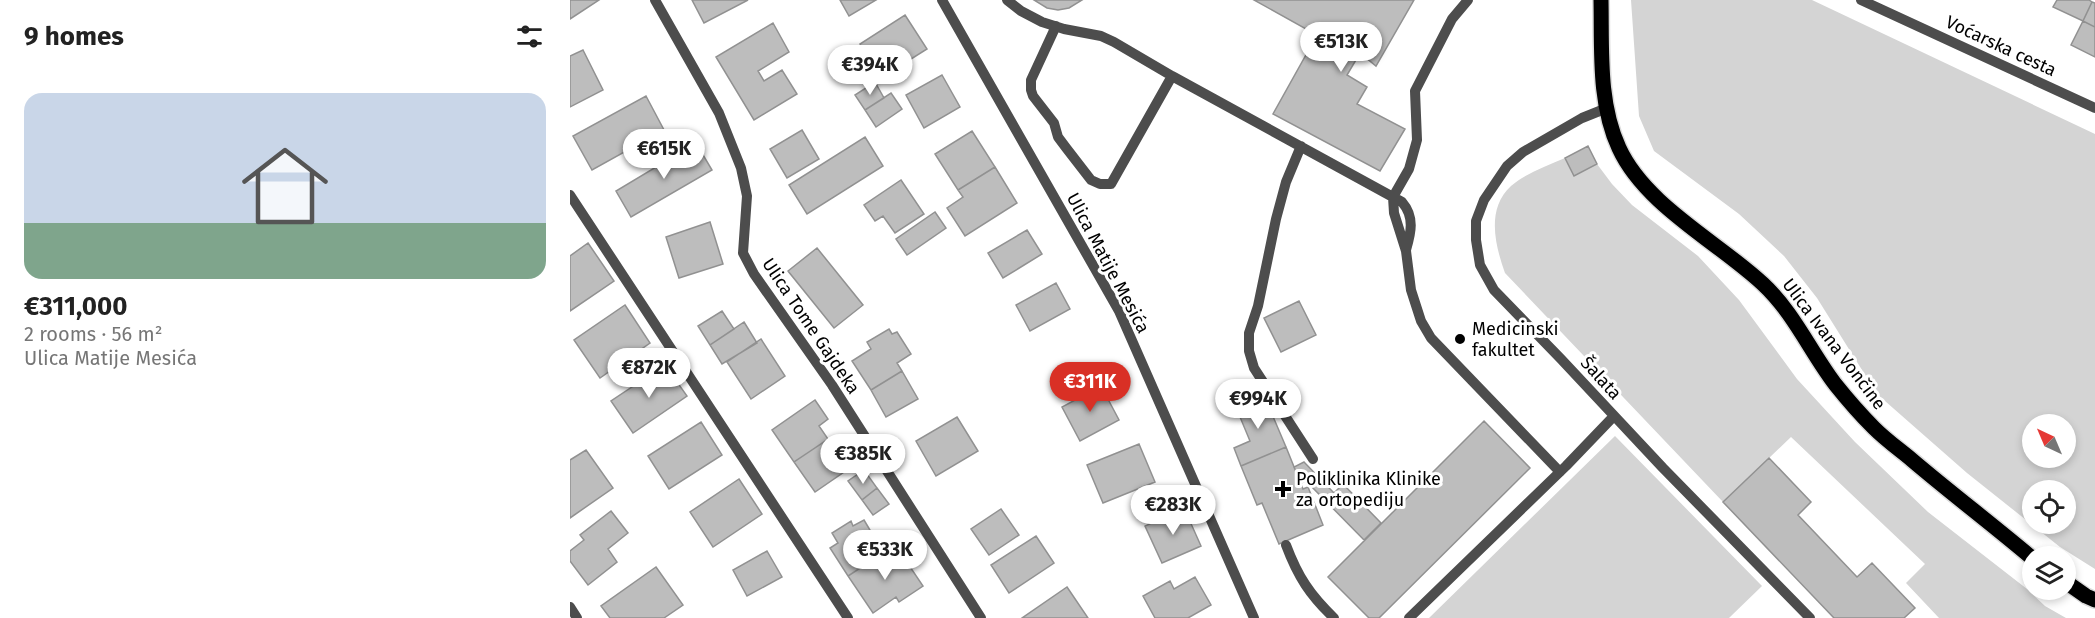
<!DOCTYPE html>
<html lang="en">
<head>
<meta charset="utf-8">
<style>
  body { margin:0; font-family:"Fira Sans",sans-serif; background:#f2f2f2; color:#222; height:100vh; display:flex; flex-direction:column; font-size:22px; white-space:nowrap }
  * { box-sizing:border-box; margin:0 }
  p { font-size:20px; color:#767676 }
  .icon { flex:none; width:33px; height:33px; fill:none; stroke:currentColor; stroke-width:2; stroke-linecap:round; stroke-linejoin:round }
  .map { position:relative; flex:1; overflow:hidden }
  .drawer { display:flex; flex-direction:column; background:#fff; width:570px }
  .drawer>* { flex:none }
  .needle { width:39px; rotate:316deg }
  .fabs { position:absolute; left:1452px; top:414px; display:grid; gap:12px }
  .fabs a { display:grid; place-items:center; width:54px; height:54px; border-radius:50%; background:#fff; box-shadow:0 3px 9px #0003; font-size:30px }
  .price { position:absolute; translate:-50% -51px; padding:0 14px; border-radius:21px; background:#fff; color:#222; font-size:20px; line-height:39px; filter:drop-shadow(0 2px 3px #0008) }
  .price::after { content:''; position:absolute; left:50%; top:36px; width:18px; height:14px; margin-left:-9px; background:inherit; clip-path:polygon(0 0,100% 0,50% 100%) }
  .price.selected { background:#d93025; color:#fff }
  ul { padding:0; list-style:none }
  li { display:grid; align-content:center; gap:12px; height:318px; padding:0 24px }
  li+li { border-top:2px solid #e0e0e0 }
  li span { display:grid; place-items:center; height:186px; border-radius:18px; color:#555 }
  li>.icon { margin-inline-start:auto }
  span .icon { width:108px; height:108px; fill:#fffc; stroke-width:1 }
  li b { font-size:26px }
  h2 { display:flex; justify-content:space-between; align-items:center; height:72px; padding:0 24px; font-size:26px }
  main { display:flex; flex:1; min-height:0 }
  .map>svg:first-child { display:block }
  .green { fill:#d4d4d4; fill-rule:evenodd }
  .building { fill:#bdbdbd; stroke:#919191; stroke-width:1.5 }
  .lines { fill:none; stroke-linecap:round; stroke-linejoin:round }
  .major-casing { stroke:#dbdbdb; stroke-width:18 }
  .minor { stroke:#4d4d4d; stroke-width:10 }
  .major { stroke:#000; stroke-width:15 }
  .poi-dot { fill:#000; stroke:#fff; stroke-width:2 }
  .labels { text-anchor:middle; stroke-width:6; stroke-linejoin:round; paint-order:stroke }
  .street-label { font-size:18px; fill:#000; stroke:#fff }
  .poi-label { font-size:18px; fill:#000; stroke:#fff; text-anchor:start }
</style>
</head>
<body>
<main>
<section class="drawer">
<h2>9 homes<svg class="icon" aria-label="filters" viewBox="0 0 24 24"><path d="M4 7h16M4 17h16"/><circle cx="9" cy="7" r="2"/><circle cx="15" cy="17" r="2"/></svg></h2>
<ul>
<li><span style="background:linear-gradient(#c9d6e8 70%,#7fa58c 0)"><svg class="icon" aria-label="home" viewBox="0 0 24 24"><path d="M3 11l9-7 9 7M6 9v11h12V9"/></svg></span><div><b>€311,000</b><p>2 rooms · 56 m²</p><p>Ulica Matije Mesića</p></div></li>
</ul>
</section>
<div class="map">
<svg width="1525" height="618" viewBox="0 0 1525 618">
  <rect width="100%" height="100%" fill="#fff"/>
  <path class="green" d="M1061,0H1242L1525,134V569L1490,547L1397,473L1307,394L1247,298L1214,256L1169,214L1084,151L1069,116ZM1496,424V458H1462V424ZM1496,490V524H1462V490Z
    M995,158L1004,176L1027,164L1042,184L1062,205L1128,256L1169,300L1227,379L1285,442L1358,512L1457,589L1475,606L1496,618H1369L1336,583L1355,564L1221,437L1153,502L935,273C925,245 916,209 941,186C956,173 977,166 995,158Z
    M1045,436L1192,586L1159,618H859Z"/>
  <path class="building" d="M0,0H29L0,19Z
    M122,0H178L134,23Z
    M270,0H306L279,16Z
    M464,0H512L499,8L488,10L477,8Z
    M684,0H844L806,66L790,53L777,75L797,87L787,104L835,129L810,171L703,114L747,35Z
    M1487,0H1519L1522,2L1513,21L1483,7Z
    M1522,2L1525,3V27L1513,21Z
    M335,15L357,49L311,78L290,44Z
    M1513,21L1525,27V57L1501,45Z
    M203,23L219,52L188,71L194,81L212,70L227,94L184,120L146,57Z
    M13,50L33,90L0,107V56Z
    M372,75L390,107L354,128L336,95Z
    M305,82L314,98L295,110L285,95Z
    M321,93L332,109L306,127L295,110Z
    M76,96L94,130L22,170L3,136Z
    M232,130L249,159L217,178L200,149Z
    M402,131L425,167L388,190L365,154Z
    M295,137L313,166L237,214L219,185Z
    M126,143L142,170L61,217L46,191Z
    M1018,146L1027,164L1004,176L995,158Z
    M425,167L447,203L395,236L377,208L393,197L388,190Z
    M331,180L354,214L325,233L313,216L305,221L294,205Z
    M365,212L376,228L337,255L326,239Z
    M140,222L153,264L109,278L96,237Z
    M457,230L472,254L433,278L418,253Z
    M18,243L44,281L0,311V256Z
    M247,248L293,305L264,328L218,271Z
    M486,283L500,309L460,331L446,305Z
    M729,301L746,335L711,352L694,318Z
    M55,305L80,343L30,378L4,340Z
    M152,311L164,329L140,345L128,326Z
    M174,322L187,343L152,364L140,345Z
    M319,329L322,334L327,332L341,354L327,363L332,371L301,390L282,361L301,349L297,342Z
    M191,339L215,376L181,399L157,362Z
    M95,365L117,396L63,433L41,401Z
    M332,371L348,399L316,417L301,390Z
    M531,386L549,420L510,441L492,407Z
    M693,393L716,447L671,466L664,448L680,441L665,405Z
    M245,400L258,419L249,426L258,439L224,462L202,430Z
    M387,417L408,451L366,476L346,441Z
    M914,421L960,468L809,618H799L758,577Z
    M131,422L152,455L99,489L78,456Z
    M254,442L274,472L245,492L224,462Z
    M569,444L585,482L533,503L517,465Z
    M716,447L733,489L738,487L753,525L709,544L692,503L687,505L671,466Z
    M16,450L43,488L0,518V460Z
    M1199,458L1241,502L1228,515L1287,577L1302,563L1345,608L1334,618H1264L1153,502Z
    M734,462L764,493L773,484L811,523L794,540L736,481L731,483L724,467Z
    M294,470L307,488L292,500L278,481Z
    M169,479L192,514L143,547L120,512Z
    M307,488L319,504L303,515L292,500Z
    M614,508L631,546L592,563L575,526Z
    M431,509L449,535L419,555L401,529Z
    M41,511L58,533L38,549L47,562L18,585L0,561V551L14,540L10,535Z
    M294,520L310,547L295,556L299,562L278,576L260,548L268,543L262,533L281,521L283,526Z
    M466,536L484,563L439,593L421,565Z
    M197,551L212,577L177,596L163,570Z
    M330,552L353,586L329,602L326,597L303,613L278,576L313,553L318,561Z
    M86,567L113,605L94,618H40L31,606Z
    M625,577L641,605L618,618H585L573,596L600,581L604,589Z
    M497,587L518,618H452Z"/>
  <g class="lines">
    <defs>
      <path id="major" d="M1031,0C1032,49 1028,103 1049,148C1075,205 1148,242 1193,284C1224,313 1240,351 1265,384C1277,399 1290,414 1304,428C1316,440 1330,450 1342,460C1382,494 1423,525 1462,558
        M1496,582L1516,596L1525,600"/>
    </defs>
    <use href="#major" class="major-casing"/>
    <path class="minor" d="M85,0L149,113L171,168L177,196L173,253L184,274L262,385L411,618
      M372,0L549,311L684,618
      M437,0L451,11L472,22L494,29L531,36L544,42L602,76L832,202C845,217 841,233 836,250
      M898,0L882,19L845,91L847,140L839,169L823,197L824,213L836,251L841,290L851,321L861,338L990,472
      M1291,0L1525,108
      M486,26L461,80V90L463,96L484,123L488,137L497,149L521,180L530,184H541L602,76
      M1037,108L1012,118L953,152L937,166L914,200L906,221V240L910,265L924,290L991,359L1093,468L1240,618
      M731,146L716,182L706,219L688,306L679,333V351L684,368L743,459
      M0,195L278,618
      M716,545C728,577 740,595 764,618
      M0,607L7,618
      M839,618L996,466L1044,416"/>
    <use href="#major" class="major"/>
  </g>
  <g class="poi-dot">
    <circle cx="890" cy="339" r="6"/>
    <path d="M710 480h6v6h6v6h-6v6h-6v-6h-6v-6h6z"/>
  </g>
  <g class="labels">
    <g class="street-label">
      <text transform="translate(1431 46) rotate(25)" y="6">Voćarska cesta</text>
      <text transform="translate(538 263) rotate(62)" y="6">Ulica Matije Mesića</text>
      <text transform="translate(241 326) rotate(56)" y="6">Ulica Tome Gajdeka</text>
      <text transform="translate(1264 344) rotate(53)" y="6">Ulica Ivana Vončine</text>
      <text transform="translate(1031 378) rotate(48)" y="6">Šalata</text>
    </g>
    <g class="poi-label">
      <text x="902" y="335">Medicinski<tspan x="902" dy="21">fakultet</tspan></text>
      <text x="726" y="485">Poliklinika Klinike<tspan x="726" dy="21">za ortopediju</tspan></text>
    </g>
  </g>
</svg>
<div class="fabs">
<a><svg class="needle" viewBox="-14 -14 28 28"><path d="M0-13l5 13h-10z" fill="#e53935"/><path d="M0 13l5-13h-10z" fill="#767676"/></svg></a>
<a><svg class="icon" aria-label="locate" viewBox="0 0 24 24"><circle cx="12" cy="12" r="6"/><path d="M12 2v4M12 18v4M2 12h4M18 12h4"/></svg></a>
<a><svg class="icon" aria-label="layers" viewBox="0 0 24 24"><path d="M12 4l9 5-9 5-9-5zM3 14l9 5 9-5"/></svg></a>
</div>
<b class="price" style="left:771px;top:73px">€513K</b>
<b class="price" style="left:300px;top:96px">€394K</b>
<b class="price" style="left:94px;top:180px">€615K</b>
<b class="price" style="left:79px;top:399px">€872K</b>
<b class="price selected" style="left:520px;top:413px">€311K</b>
<b class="price" style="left:688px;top:430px">€994K</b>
<b class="price" style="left:293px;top:485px">€385K</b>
<b class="price" style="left:603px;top:536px">€283K</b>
<b class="price" style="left:315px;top:581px">€533K</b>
</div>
</main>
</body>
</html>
